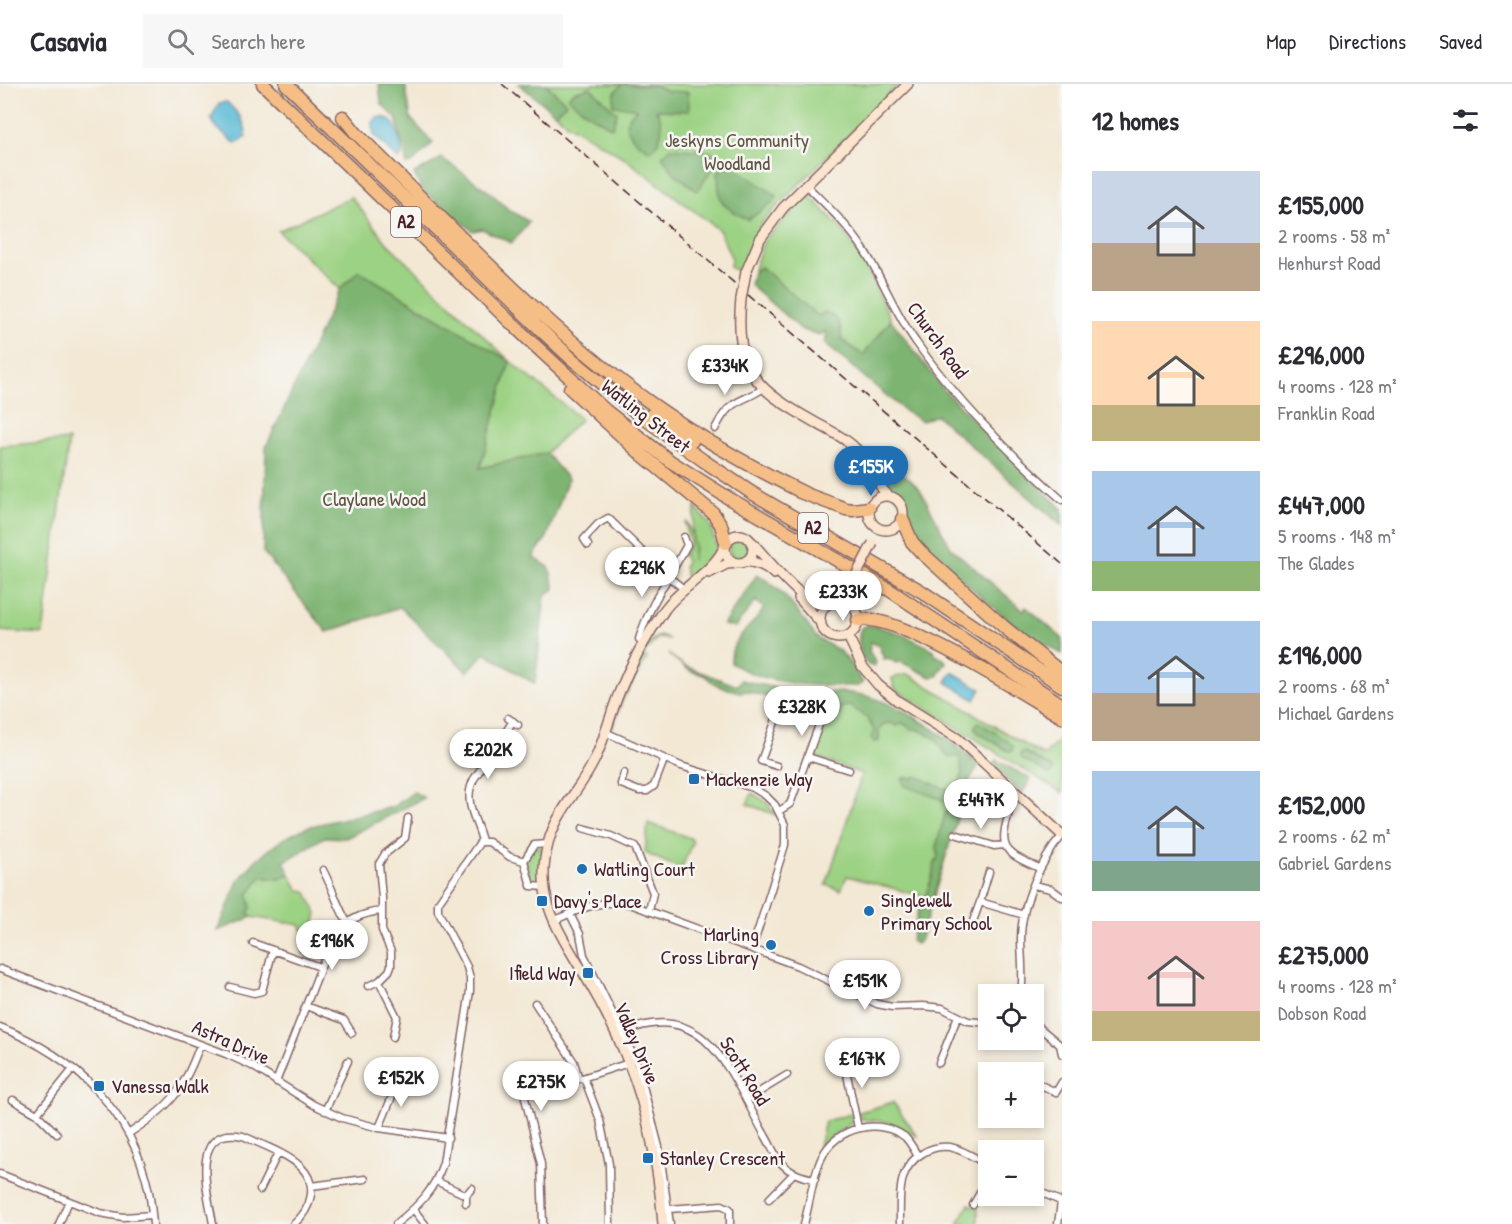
<!DOCTYPE html>
<html lang="en">
<head>
<meta charset="utf-8">
<style>
  body { margin:0; font-family:"Patrick Hand",sans-serif; background:#f7f7f7; color:#2b2b33; height:100vh; display:flex; flex-direction:column; font-size:22px; white-space:nowrap }
  * { box-sizing:border-box; margin:0 }
  p { font-size:20px; color:#7c7c81 }
  .icon { flex:none; width:33px; height:33px; fill:none; stroke:currentColor; stroke-width:2; stroke-linecap:round; stroke-linejoin:round }
  .map { position:relative; flex:1; overflow:hidden }
  .details { display:flex; flex-direction:column; background:#fff; width:450px }
  .details>* { flex:none }
  .controls { position:absolute; left:978px; top:900px; display:grid; gap:12px }
  .controls a { display:grid; place-items:center; width:66px; height:66px; border-radius:0px; background:#fff; box-shadow:0 3px 9px #0003; font-size:30px }
  .price { position:absolute; translate:-50% -51px; padding:0 14px; border-radius:21px; background:#fff; color:#222; font-size:20px; line-height:39px; filter:drop-shadow(0 2px 3px #0008) }
  .price::after { content:''; position:absolute; left:50%; top:36px; width:18px; height:14px; margin-left:-9px; background:inherit; clip-path:polygon(0 0,100% 0,50% 100%) }
  .price.active { background:#1f6fb2; color:#fff }
  ul { padding:0; list-style:none }
  li { display:flex; align-items:center; gap:18px; height:150px; padding:0 30px }
  li span { display:grid; place-items:center; flex:none; width:168px; height:120px; border-radius:0px; color:#555 }
  li>.icon { margin-inline-start:auto }
  span .icon { width:72px; height:72px; fill:#fffc; stroke-width:1 }
  li b { font-size:26px }
  h2 { display:flex; justify-content:space-between; align-items:center; height:72px; padding:0 30px; font-size:26px }
  header { display:flex; align-items:center; gap:36px; box-sizing:border-box; height:84px; padding:0 30px; background:#fff; border-bottom:2px solid #e1e1e2 }
  header strong { font-size:28px }
  nav { display:flex; gap:33px; margin-inline-start:auto; font-size:21px }
  .search { width:420px; height:54px; background:#f7f7f7; display:flex; align-items:center; gap:15px; box-sizing:border-box; padding:0 21px; border-radius:0px; color:#7c7c81; font-size:22px }
  main { display:flex; flex:1; min-height:0 }
  .map>svg:first-child { display:block }
  .green { fill:#9cd283; stroke:#737857; stroke-width:1.5 }
  .forest { fill:#7db471; stroke:#646a4e; stroke-width:1.5 }
  .water { fill:#58bad6; stroke:#516c80; stroke-width:1.5 }
  .lines { fill:none; stroke-linecap:round; stroke-linejoin:round }
  .street-casing { stroke:#856566; stroke-width:9 }
  .secondary-casing { stroke:#856566; stroke-width:12 }
  .highway-casing { stroke:#856566; stroke-width:15 }
  .street { stroke:#fff; stroke-width:6 }
  .secondary { stroke:#fbe5cf; stroke-width:9 }
  .highway { stroke:#f6be87; stroke-width:12 }
  .rail { stroke:#4a1f2b; stroke-width:1.5; stroke-dasharray:9 4.5; stroke-linecap:butt }
  .secondary-bridge-casing { stroke:#856566; stroke-width:12; stroke-linecap:butt }
  .secondary-bridge { stroke:#fbe5cf; stroke-width:9 }
  .poi-dot { fill:#1f6fb2; stroke:#f6f6f2; stroke-width:2 }
  .labels { text-anchor:middle; stroke-width:5; stroke-linejoin:round; paint-order:stroke }
  .shield { fill:#f6f6f2; stroke:#7e6067; stroke-width:1.5 }
  .shield-label { font-size:18px; font-weight:bold; fill:#4a1f2b }
  .park-label { font-size:20px; fill:#635545; stroke:#f6f6f2 }
  .street-label { font-size:20px; fill:#4a1f2b; stroke:#f6f6f2 }
  .poi-label { font-size:20px; fill:#4a1f2b; stroke:#f6f6f2; text-anchor:start }
</style>
</head>
<body>
<header>
<strong>Casavia</strong>
<div class="search"><svg class="icon" aria-label="search" viewBox="0 0 24 24"><circle cx="10" cy="10" r="6"/><path d="M15 15l6 6"/></svg>Search here</div>
<nav><a>Map</a><a>Directions</a><a>Saved</a></nav>
</header>
<main>
<div class="map">
<svg width="1062" height="1140" viewBox="0 0 1062 1140">
  <rect width="100%" height="100%" fill="#f6f6f2"/>
  <filter id="ink" filterUnits="userSpaceOnUse"><feTurbulence type="fractalNoise" baseFrequency=".0167" numOctaves="2"/><feDisplacementMap in="SourceGraphic" scale="12" xChannelSelector="R" yChannelSelector="G"/><feConvolveMatrix kernelMatrix="1 2 1 2 8 2 1 2 1" color-interpolation-filters="sRGB"/></filter>
  <filter id="wash" filterUnits="userSpaceOnUse"><feTurbulence type="fractalNoise" baseFrequency=".008" numOctaves="4" result="noise"/><feDisplacementMap in="SourceGraphic" scale="24" xChannelSelector="R" yChannelSelector="G"/><feGaussianBlur stdDeviation="1.35" result="paint"/><feColorMatrix in="noise" values="0 0 0 0 0 0 0 0 0 0 0 0 0 0 0 0 0 1.4 0 .05"/><feComposite in="paint" operator="in"/></filter>
  <g filter="url(#wash)">
    <rect width="100%" height="100%" fill="#f3e8d4"/>
    <path class="green" d="M546,0H899L764,136L753,154L740,189L730,183L731,173L719,146L623,73L567,40L556,30L566,19Z
      M809,111L845,148L865,182L891,236L864,272L841,255V243L818,233L761,183L753,188L763,159L768,152Z
      M351,113L387,159L510,277L581,335L546,369L480,384L359,187L340,205L278,147Z
      M69,356L43,550L0,547V362Z
      M695,423L710,440L717,465L711,474L686,494L684,482L686,477L683,471L690,459L686,446L687,443L685,440L686,438C695,449 694,463 692,476C696,465 692,456 693,444C693,437 695,430 695,423Z
      M729 465a10 10 0 1 1 20 0a10 10 0 1 1-20 0Z
      M661,552L669,555L657,554L644,570L647,574L623,615L612,645L611,641C618,621 638,555 661,552Z
      M908,590L1044,672L1062,653V709L898,607L894,603L892,594Z
      M836,609C887,608 942,648 979,681L968,698L933,815L847,792L841,806L826,801L862,690L811,671Z
      M752,709L766,718L776,731L747,720Z
      M648,739L690,754L693,757L681,785L645,769Z
      M534,763H542L543,765L540,799L538,801L531,798L526,776Z
      M290,790L299,806L306,807L317,829L315,838L326,853L321,870L316,875L303,870L308,857L300,841L252,833L247,830L251,824L248,811L261,793L279,795Z
      M893,1018L917,1052L887,1038L861,1035L857,1029Z
      M851,1030L853,1034L850,1040L830,1054L818,1068L825,1037Z
      M969,1120L978,1125V1140H958Z"/>
    <path class="forest" d="M379,0H405L411,35L433,59L413,78L407,81L396,34L381,19Z
      M519,0H546L566,19L556,30Z
      M622,0L657,2L666,7L688,8L689,27L656,26C666,40 662,56 651,67C637,59 630,54 626,39L631,30L637,25L613,21L615,8Z
      M590,3L617,29L612,44L587,29L568,14L573,8Z
      M671,64L711,68L719,76L697,107L674,89L662,72Z
      M442,74L491,109L509,126L529,138L512,159L482,145L473,147L422,106L414,90Z
      M728,79L777,112L773,118L748,136C719,120 719,120 718,88Z
      M761,183L818,232L825,228C839,234 841,240 841,255L863,271L891,236L944,306L1062,425V442L936,331L922,337L906,328L824,259L827,251L825,248L820,251L802,246L750,201L753,188Z
      M359,187L510,277L480,384L546,369L568,395L547,453L533,473L549,483L555,505L545,511L535,600L485,569L467,588L400,523L327,548L263,468L266,363L340,205Z
      M889,376L920,405L951,464L1023,526L1026,523L1062,554V570L1020,547L935,472L913,449L909,429L900,415L888,403L881,388Z
      M757,491C783,503 798,529 815,551C821,559 830,560 838,566C846,571 857,590 863,599L858,602C816,602 768,602 731,579C729,553 753,544 764,524L756,517L735,543L723,541Z
      M866,541C890,543 913,555 934,566L936,572L942,573L946,578L937,592L931,593L901,578L896,579L888,574L884,575L879,562L871,558L869,567L876,579L874,582L868,581C860,570 856,557 861,544Z
      M668,570L685,582L737,602L741,596C765,602 789,607 814,608C826,609 839,607 851,609C894,614 947,652 979,681L968,698L920,857L916,860L911,857L919,823L926,811L932,793L934,782L938,772L936,763L945,730L951,722V719L905,702L902,695L906,693L911,695L915,692C930,696 941,708 958,705L962,689L960,673H948L935,654L917,645H911L903,639L897,642L891,639L884,640L879,646V657L874,658L871,654L874,646L867,634L850,622L841,623L840,630L831,632L823,626L822,622L814,618L797,619L780,617L747,607L740,608L721,603L712,598L704,591L690,587Z
      M977,639H980C991,647 1005,652 1013,663L1012,667H1008L977,648L975,643Z
      M1022,668H1025L1051,683L1053,687L1050,691L1022,675L1020,670Z
      M996,676L1031,695L1022,710L992,681Z
      M414,708L424,714L346,754L324,753L284,778L290,790L279,795L261,793L248,811L251,824L248,830L252,833L218,847L238,797L257,775L283,755L307,743L393,723Z"/>
    <path class="water" d="M227,18C238,29 246,37 246,53L236,60L216,43L211,35L219,19Z
      M377,33C382,33 387,33 391,37C398,43 403,65 401,74L398,75L374,51L372,40Z
      M952,588L981,605L975,616L946,598Z"/>
  </g>
  <g filter="url(#ink)">
    <g class="lines">
      <defs>
        <path id="street" d="M806,101C826,121 848,141 864,166C883,195 895,229 916,258C956,316 1009,369 1062,416
          M715,345C720,336 724,327 733,321C742,314 754,312 763,304
          M588,461L584,455L598,440L608,434L665,490L684,505
          M643,560L639,555C649,521 670,492 687,461L684,453
          M508,634L518,641
          M605,648L681,682L753,704L766,712L775,721L785,741V761L752,865
          M808,673L849,686
          M777,682L761,677L780,624C792,622 813,628 820,638L792,715L790,720L779,727
          M624,689L621,700L639,707H647L654,702L664,676
          M1010,725C998,765 1003,768 1039,784
          M583,744L611,752L635,763L653,809L649,827
          M955,750L994,762L1005,761
          M482,757C477,736 462,717 474,695L513,637
          M323,786C332,803 337,821 347,838
          M1034,801L1051,805L1062,813
          M545,803L531,802L524,777L534,761L548,760
          M980,818L989,788
          M570,830L580,850L584,871L637,979L659,1063L670,1140
          M553,837C578,826 602,814 630,820L798,882L877,920L892,923L923,922L942,924L968,937L988,939
          M972,840L980,818L1024,831
          M253,859L320,883
          M0,885L226,970L252,982L314,1021L342,1034L379,1044L448,1054
          M379,897L397,933L393,953
          M368,902L379,897L389,887L391,882V868L382,846V814L379,780L385,770L405,754L408,734
          M230,903L254,909L262,907L273,866
          M1021,910C1024,892 1021,873 1021,854C1021,822 1041,775 1062,752
          M535,919L574,978L579,995
          M306,922L344,936L352,949
          M1034,939L1060,961L1062,970
          M0,943C75,973 132,1026 149,1108C151,1118 152,1129 153,1140
          M624,948C708,912 732,994 766,1053C771,1061 775,1073 782,1080C792,1090 803,1093 815,1095
          M843,971L858,1044
          M939,979L958,932
          M584,994L600,1036L609,1080L610,1140
          M394,995L404,997
          M276,998L332,855C345,837 360,829 382,827
          M1034,998L1056,1008L1062,998
          M13,1016L37,1030L57,1050
          M746,1016L787,991
          M325,1027L348,977
          M37,1030L73,985
          M379,1044L399,996
          M128,1050C170,1023 183,1008 200,961
          M0,1090L100,1129L123,1133L152,1131
          M436,1097L466,1111
          M311,1102L365,1095
          M1034,1105L1062,1118
          M260,1106L278,1069
          M769,1115L794,1089
          M466,1119V1111L472,1104
          M973,1121L988,1095
          M669,1125L722,1121L730,1125V1140
          M414,1126L425,1140
          M59,1140L69,1117
          M213,1140C208,1110 188,1041 243,1052C260,1060 288,1070 301,1083C319,1101 311,1125 294,1140
          M396,1140C418,1122 434,1107 443,1079L470,907V894L467,883L438,827V819L480,758H489L510,773L524,777
          M543,1140L541,1080L525,1014L526,1007L533,1003L579,995L629,979
          M804,1140C810,1119 812,1093 822,1073C836,1043 879,1033 905,1053C910,1058 914,1066 918,1072
          M900,1140C900,1114 896,1084 923,1069C931,1064 941,1062 950,1063C964,1066 977,1075 988,1081
          M1058,1140L1061,1118"/>
        <path id="secondary" d="M746,188L760,155L783,124L908,0
          M741,215C734,288 757,306 816,339C829,346 844,353 855,364C866,374 881,408 889,412
          M869 429a17 17 0 1 1 34 0a17 17 0 1 1-34 0Z
          M725 465a14 14 0 1 1 28 0a14 14 0 1 1-28 0Z
          M752,458C765,473 798,513 815,519C820,521 824,520 829,519
          M746,477C757,479 766,481 774,490
          M709,489L727,480L737,479
          M799,514L821,539
          M820 535a19 19 0 1 1 38 0a19 19 0 1 1-38 0Z
          M848,552L862,582L878,601L898,617L957,654L1062,751
          M663,1140C659,1087 649,1030 629,980C618,951 603,922 587,895C561,850 533,816 548,760C556,728 580,706 594,677C605,655 610,631 619,609C631,579 647,551 665,525C683,501 716,487 726,459"/>
        <path id="highway" d="M263,0L528,255L606,327L670,377L730,415L891,507L1062,621
          M286,0L544,249L572,275L638,330L704,377L752,409L921,507L1062,602
          M343,33L356,49C453,144 553,253 665,329C710,360 757,386 806,410
          M570,304L640,369L713,429L721,441L726,459
          M651,331L692,357
          M800,408L846,425L853,426L869,424
          M902,435L912,458L921,468L1004,543L1062,589
          M858,536C898,528 1023,610 1062,633"/>
      </defs>
      <use href="#street" class="street-casing"/>
      <use href="#secondary" class="secondary-casing"/>
      <use href="#highway" class="highway-casing"/>
      <use href="#street" class="street"/>
      <use href="#secondary" class="secondary"/>
      <use href="#highway" class="highway"/>
      <path class="rail" d="M502,0L1062,480"/>
      <defs>
        <path id="secondary-bridge" d="M741,215L746,188
          M850,503L873,459"/>
      </defs>
      <use href="#secondary-bridge" class="secondary-bridge-casing"/>
      <use href="#secondary-bridge" class="secondary-bridge"/>
    </g>
  </g>
  <g class="poi-dot">
    <rect x="688" y="689" width="12" height="12" rx="3"/>
    <circle cx="582" cy="785" r="6"/>
    <rect x="536" y="811" width="12" height="12" rx="3"/>
    <circle cx="869" cy="827" r="6"/>
    <circle cx="771" cy="861" r="6"/>
    <rect x="582" y="883" width="12" height="12" rx="3"/>
    <rect x="93" y="996" width="12" height="12" rx="3"/>
    <rect x="642" y="1068" width="12" height="12" rx="3"/>
  </g>
  <g class="labels">
    <g class="shield">
      <rect x="391" y="123" width="30" height="30" rx="4.5"/>
      <rect x="798" y="429" width="30" height="30" rx="4.5"/>
    </g>
    <g class="shield-label">
      <text x="406" y="144">A2</text>
      <text x="813" y="450">A2</text>
    </g>
    <g class="park-label">
      <text x="737" y="63">Jeskyns Community<tspan x="737" dy="23">Woodland</tspan></text>
      <text x="374" y="422">Claylane Wood</text>
    </g>
    <g class="street-label">
      <text transform="translate(938 256) rotate(54)" y="7">Church Road</text>
      <text transform="translate(646 332) rotate(38)" y="7">Watling Street</text>
      <text transform="translate(231 958) rotate(24)" y="7">Astra Drive</text>
      <text transform="translate(637 959) rotate(67)" y="7">Valley Drive</text>
      <text transform="translate(745 987) rotate(58)" y="7">Scott Road</text>
    </g>
    <g class="poi-label">
      <text x="706" y="702">Mackenzie Way</text>
      <text x="594" y="792">Watling Court</text>
      <text x="881" y="823">Singlewell<tspan x="881" dy="23">Primary School</tspan></text>
      <text x="554" y="824">Davy's Place</text>
      <text x="759" y="857" text-anchor="end">Marling<tspan x="759" dy="23">Cross Library</tspan></text>
      <text x="576" y="896" text-anchor="end">Ifield Way</text>
      <text x="111" y="1009">Vanessa Walk</text>
      <text x="660" y="1081">Stanley Crescent</text>
    </g>
  </g>
</svg>
<div class="controls">
<a><svg class="icon" aria-label="locate" viewBox="0 0 24 24"><circle cx="12" cy="12" r="6"/><path d="M12 2v4M12 18v4M2 12h4M18 12h4"/></svg></a>
<a>+</a>
<a>−</a>
</div>
<b class="price" style="left:725px;top:312px">£334K</b>
<b class="price active" style="left:871px;top:413px">£155K</b>
<b class="price" style="left:642px;top:514px">£296K</b>
<b class="price" style="left:843px;top:538px">£233K</b>
<b class="price" style="left:802px;top:653px">£328K</b>
<b class="price" style="left:488px;top:696px">£202K</b>
<b class="price" style="left:981px;top:746px">£447K</b>
<b class="price" style="left:332px;top:887px">£196K</b>
<b class="price" style="left:865px;top:927px">£151K</b>
<b class="price" style="left:862px;top:1005px">£167K</b>
<b class="price" style="left:401px;top:1024px">£152K</b>
<b class="price" style="left:541px;top:1028px">£275K</b>
</div>
<section class="details">
<h2>12 homes<svg class="icon" aria-label="filters" viewBox="0 0 24 24"><path d="M4 7h16M4 17h16"/><circle cx="9" cy="7" r="2"/><circle cx="15" cy="17" r="2"/></svg></h2>
<ul>
<li><span style="background:linear-gradient(#c9d6e8 60%,#b9a48a 0)"><svg class="icon" aria-label="home" viewBox="0 0 24 24"><path d="M3 11l9-7 9 7M6 9v11h12V9"/></svg></span><div><b>£155,000</b><p>2 rooms · 58 m²</p><p>Henhurst Road</p></div></li>
<li><span style="background:linear-gradient(#ffd9b3 70%,#c2b280 0)"><svg class="icon" aria-label="home" viewBox="0 0 24 24"><path d="M3 11l9-7 9 7M6 9v11h12V9"/></svg></span><div><b>£296,000</b><p>4 rooms · 128 m²</p><p>Franklin Road</p></div></li>
<li><span style="background:linear-gradient(#a9c7e8 75%,#8fb573 0)"><svg class="icon" aria-label="home" viewBox="0 0 24 24"><path d="M3 11l9-7 9 7M6 9v11h12V9"/></svg></span><div><b>£447,000</b><p>5 rooms · 148 m²</p><p>The Glades</p></div></li>
<li><span style="background:linear-gradient(#a9c7e8 60%,#b9a48a 0)"><svg class="icon" aria-label="home" viewBox="0 0 24 24"><path d="M3 11l9-7 9 7M6 9v11h12V9"/></svg></span><div><b>£196,000</b><p>2 rooms · 68 m²</p><p>Michael Gardens</p></div></li>
<li><span style="background:linear-gradient(#a9c7e8 75%,#7fa58c 0)"><svg class="icon" aria-label="home" viewBox="0 0 24 24"><path d="M3 11l9-7 9 7M6 9v11h12V9"/></svg></span><div><b>£152,000</b><p>2 rooms · 62 m²</p><p>Gabriel Gardens</p></div></li>
<li><span style="background:linear-gradient(#f6c9c9 75%,#c2b280 0)"><svg class="icon" aria-label="home" viewBox="0 0 24 24"><path d="M3 11l9-7 9 7M6 9v11h12V9"/></svg></span><div><b>£275,000</b><p>4 rooms · 128 m²</p><p>Dobson Road</p></div></li>
</ul>
</section>
</main>
</body>
</html>
